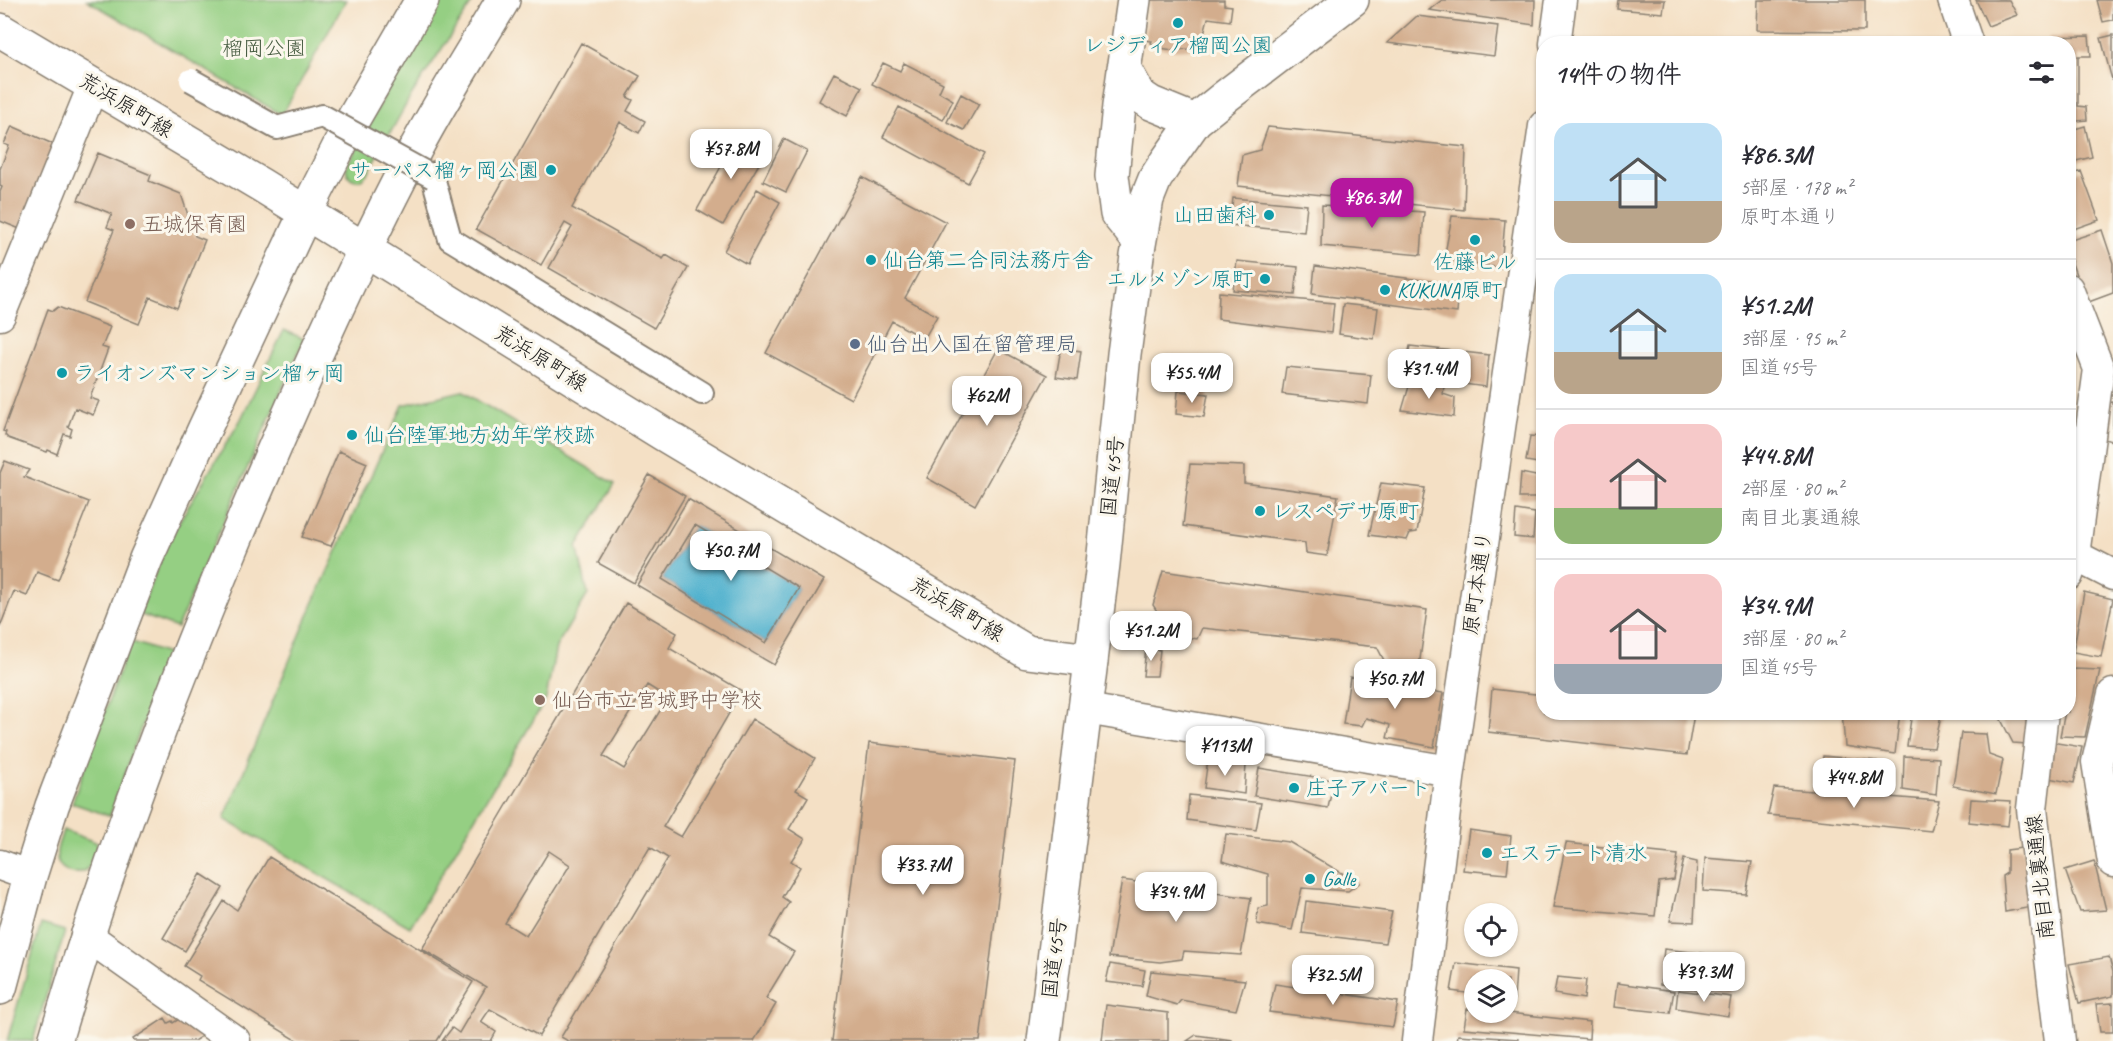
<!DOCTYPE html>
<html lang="ja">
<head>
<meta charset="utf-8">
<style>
  body { margin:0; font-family:Caveat,"Klee One",sans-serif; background:#f2f2f3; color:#2b2b33; height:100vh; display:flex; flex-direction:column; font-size:22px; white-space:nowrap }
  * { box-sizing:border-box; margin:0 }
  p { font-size:20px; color:#7c7c81 }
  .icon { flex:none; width:33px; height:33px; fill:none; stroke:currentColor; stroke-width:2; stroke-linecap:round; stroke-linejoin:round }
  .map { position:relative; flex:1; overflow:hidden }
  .panel { position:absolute; left:1536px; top:36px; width:540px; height:684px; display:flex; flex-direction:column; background:#fff; border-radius:24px; box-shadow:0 2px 4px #0004 }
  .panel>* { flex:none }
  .buttons { position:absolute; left:1464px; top:903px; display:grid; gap:12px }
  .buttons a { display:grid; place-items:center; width:54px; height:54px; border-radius:50%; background:#fff; box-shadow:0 2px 4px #0004; font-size:30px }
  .price { position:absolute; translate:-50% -51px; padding:0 14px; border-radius:12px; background:#fff; color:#222; font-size:20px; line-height:39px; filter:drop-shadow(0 2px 3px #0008) }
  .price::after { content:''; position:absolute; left:50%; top:36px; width:18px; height:14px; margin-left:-9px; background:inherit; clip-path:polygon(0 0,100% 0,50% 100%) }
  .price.on { background:#b5179e; color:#fff }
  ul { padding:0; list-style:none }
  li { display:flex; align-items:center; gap:18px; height:150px; padding:0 18px }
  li+li { border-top:2px solid #e1e1e2 }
  li span { display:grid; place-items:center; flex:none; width:168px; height:120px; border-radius:18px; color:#555 }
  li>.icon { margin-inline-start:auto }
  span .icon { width:72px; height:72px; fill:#fffc; stroke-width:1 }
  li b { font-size:26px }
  h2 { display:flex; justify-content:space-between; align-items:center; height:72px; padding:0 18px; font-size:26px }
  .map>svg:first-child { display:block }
  .green { fill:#95cf83; stroke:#587650; stroke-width:1.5 }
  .water { fill:#4fb1ce; stroke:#366675; stroke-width:1.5 }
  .building { fill:#d3ad8d; fill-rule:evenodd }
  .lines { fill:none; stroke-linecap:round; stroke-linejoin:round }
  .pedestrian-casing { stroke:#887e70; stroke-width:26 }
  .minor-casing { stroke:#887e70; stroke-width:33 }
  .tertiary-casing { stroke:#887e70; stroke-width:36 }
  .secondary-casing { stroke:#887e70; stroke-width:36 }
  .trunk-casing { stroke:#887e70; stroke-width:36 }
  .pedestrian { stroke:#fff; stroke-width:22 }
  .minor { stroke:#fff; stroke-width:30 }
  .tertiary { stroke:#fff; stroke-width:33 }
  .secondary { stroke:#fff; stroke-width:33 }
  .trunk { stroke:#fff; stroke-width:33 }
  .pedestrian-bridge-casing { stroke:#887e70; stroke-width:26; stroke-linecap:butt }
  .pedestrian-bridge { stroke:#fff; stroke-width:22 }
  .culture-dot { fill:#0f9aa8; stroke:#fbf7ec; stroke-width:2 }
  .education-dot { fill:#8d6e63; stroke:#fbf7ec; stroke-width:2 }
  .service-dot { fill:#5c6f8a; stroke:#fbf7ec; stroke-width:2 }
  .labels { text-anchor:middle; stroke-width:6; stroke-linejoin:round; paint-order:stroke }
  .culture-label { font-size:21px; fill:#0d838f; stroke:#fbf7ec; text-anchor:start }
  .park-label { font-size:21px; fill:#465b40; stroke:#fbf7ec }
  .street-label { font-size:21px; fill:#1c1c1c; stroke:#fbf7ec }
  .education-label { font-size:21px; fill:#785e54; stroke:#fbf7ec; text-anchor:start }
  .service-label { font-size:21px; fill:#4e5e75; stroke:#fbf7ec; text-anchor:start }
</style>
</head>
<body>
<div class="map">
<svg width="2113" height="1041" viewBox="0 0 2113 1041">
  <rect width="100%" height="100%" fill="#fbf7ec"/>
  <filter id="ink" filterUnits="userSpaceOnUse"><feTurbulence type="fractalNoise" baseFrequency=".0167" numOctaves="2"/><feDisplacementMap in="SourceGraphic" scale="12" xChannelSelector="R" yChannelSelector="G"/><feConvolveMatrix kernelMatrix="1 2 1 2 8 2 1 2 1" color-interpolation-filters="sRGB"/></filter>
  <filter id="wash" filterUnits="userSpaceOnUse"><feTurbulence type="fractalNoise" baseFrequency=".008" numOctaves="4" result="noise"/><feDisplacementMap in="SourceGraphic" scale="24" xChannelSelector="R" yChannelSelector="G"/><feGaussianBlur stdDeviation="1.35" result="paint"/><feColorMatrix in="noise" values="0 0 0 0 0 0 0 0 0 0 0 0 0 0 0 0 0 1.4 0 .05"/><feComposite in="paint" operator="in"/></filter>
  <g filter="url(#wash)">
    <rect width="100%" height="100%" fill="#f4e0c5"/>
    <path class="green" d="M87,0H346L282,115Z
      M440,0H474L412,94L368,173L360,180C351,181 347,176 346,168L399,68Z
      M284,330L304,339L177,628L139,614L169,538L240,421Z
      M462,391L615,484L577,546L588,594L556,647L546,699L410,927L224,819L312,606L403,405Z
      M130,641L167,654L110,816L72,803Z
      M63,830L98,843C96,850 94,859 90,865C81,879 60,874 57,858C55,849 61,839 63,830Z
      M41,924L65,931L33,1041H7Z"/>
    <path class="water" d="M695,525L799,588L766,643L662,579Z"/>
    <g id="blocks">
      <path class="building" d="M1150,0H1224V5L1232,6L1230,21L1208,18L1203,37L1197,36L1196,45H1192L1190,49L1172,50L1161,48L1151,43L1152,41L1145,40Z
        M1442,0H1535L1534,25L1429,10Z
        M1618,0H1665L1663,13L1617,9Z
        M1758,0H1865V31L1757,30Z
        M1976,0H2009L2017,15L1988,26Z
        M2097,0H2113V20L2103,22Z
        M1417,16L1498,26L1494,56L1387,43Z
        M2113,35V80H2112L2101,38Z
        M2089,36L2091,56H2078V106L2086,107L2087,120L2068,122V44H2048L2049,37Z
        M581,43L640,76L627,97L633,100L627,111L645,121L639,133L620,122L572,208L663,259L666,255L688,268L654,328L549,268L572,227L565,223L541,265L476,229Z
        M883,63L900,71L904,63L943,83L939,92L953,100L943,120L872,84Z
        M834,73L862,87L847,116L819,101Z
        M961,94L979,104L964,130L947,122Z
        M899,107L984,154L968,183L883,137Z
        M12,126L55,145L20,229L0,221V192L2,187L0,186V169L9,146L4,144Z
        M2085,126L2092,157L2068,163V131Z
        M1268,127L1466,147L1464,210L1238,186L1242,155L1260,150Z
        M738,136L766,152L723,225L697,210Z
        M784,139L807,151L786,192L763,181Z
        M98,153L151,175L149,181L181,194L195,236L205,240L177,308L150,297L139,324L85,302L114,230L107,227L112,214L78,200Z
        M2081,171L2099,220L2068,231V176Z
        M862,177L946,222L905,298L937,316L924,339L892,321L851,399L766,353Z
        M757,189L780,202L747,264L724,251Z
        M1233,198L1307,205L1304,232L1230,225Z
        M1322,205L1424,212L1421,255L1321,246Z
        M1452,216L1505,220L1501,268L1444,259Z
        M2102,230L2113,263V293L2086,303L2068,252V241Z
        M1237,261L1298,267L1295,295L1233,290Z
        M1315,266L1459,285L1457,313L1312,294Z
        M1219,292L1334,303L1331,333L1218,319Z
        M1343,304L1378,308L1374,339L1339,334Z
        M58,307L110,327L102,347L108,349L90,398L99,401L93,415L75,408L68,427L72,429L70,436L64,434L57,454L48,450L47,452L8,438L5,435L6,432L3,431L48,309L53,311Z
        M1410,346L1489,355L1486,387L1403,376Z
        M1061,348L1081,351L1077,380L1056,377Z
        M998,349L1047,375L975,505L927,478Z
        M1286,367L1371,375L1368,404L1282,394Z
        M1410,383L1444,386L1443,394L1455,398L1454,417L1402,410Z
        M1178,391L1208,394L1204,417L1176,414Z
        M2113,402V441L2103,439L2106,403Z
        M1530,436L1544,437V464L1526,461Z
        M339,451L367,463L331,546L302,537Z
        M5,461L29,470L24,477L89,502L58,580L37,572L27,596L14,591L0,627V473Z
        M1190,464L1244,466V483L1338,496L1327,556L1306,553L1305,543L1183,526Z
        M1521,473L1541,477L1537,498H1519Z
        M649,475L685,496L634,583L598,563Z
        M1381,483L1425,488L1417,532L1410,533L1407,540L1369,535Z
        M688,499L824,580L774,665L637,585ZM695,525L799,588L766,643L662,579Z
        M1516,510L1535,513L1533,539L1514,537Z
        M1541,514H1544V540L1538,539Z
        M1163,571L1427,610L1418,673L1387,666L1377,647L1202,628L1197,639L1172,635L1153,605Z
        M2084,592L2113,599L2101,657L2073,652Z
        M626,603L677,633L669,648L742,691L663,827L681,837L752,719L815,758L796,790L808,797L789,829L805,839L791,861L800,867L782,897L789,902L769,937L794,952L766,998L776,1004L754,1041H568L561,1037L668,858L650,847L539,1036L490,1009L481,1022L496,1032L491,1041H442L452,1028L459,1033L486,987L422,949ZM647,685L668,698L624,769L603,756ZM549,851L570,865L526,936L505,923Z
        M1146,648L1160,650L1157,676H1143Z
        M2074,669L2100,670L2085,737L2060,736L2065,712H2068V695Z
        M1350,677L1443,693L1434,747L1387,738L1390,725L1366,718L1362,726L1343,724Z
        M1492,689L1544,695V712L1694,714L1687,755L1488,732Z
        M1842,712H1900L1895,754L1845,746Z
        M1912,712H1942L1934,748L1907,746Z
        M1997,712H2031L2027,744L2013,743Z
        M1961,733L1986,734L1989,755L2003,760L1996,794L1953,786Z
        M2051,742L2082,747L2074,783L2048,778Z
        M869,743L1015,761L980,1041H832Z
        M1823,756L1877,761L1878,792L1820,785Z
        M1904,756L1939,758L1936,795L1903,790Z
        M1208,759L1246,765L1244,794L1204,788Z
        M1259,768L1334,780L1328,808L1254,796Z
        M1774,788L1939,801L1931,831L1768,815Z
        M1189,795L1261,803L1256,830L1187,820Z
        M1971,799L2011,801L2008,826L1969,822Z
        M1469,830L1511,836L1507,874L1463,870Z
        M1226,834L1289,842L1359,883L1348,891L1302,888L1292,930L1257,924L1258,908L1268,906V874L1222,861Z
        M1566,843L1678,855L1674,880L1659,882L1655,916L1553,907Z
        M2022,848L2032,907L2005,912L2002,876L2007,873V850Z
        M269,857L473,982L437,1041H298L198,980L200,976L184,966L224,901L237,910Z
        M1705,858L1752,862L1746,894L1703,891Z
        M1684,859L1697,862L1694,922L1670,921Z
        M2094,861L2106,910L2080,912L2065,870Z
        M201,874L223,888L185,951L163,938Z
        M1122,880L1251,898L1241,955L1184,951L1182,959L1160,962L1109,957Z
        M1306,901L1392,912L1385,943L1302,933Z
        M1664,949L1735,957L1729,992L1660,985Z
        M2109,957L2113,972V996L2079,1003L2069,964Z
        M1456,963L1516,970L1514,999L1508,998V980H1474V994L1451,991Z
        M1110,964L1145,970L1142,986L1106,982Z
        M1151,971L1245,980L1236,1010L1181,1000L1177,1005L1146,996Z
        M1557,977L1586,980L1584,999L1554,994Z
        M1617,983L1674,991L1670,1013L1614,1007Z
        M1275,984L1398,1002L1393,1027L1269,1012Z
        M1678,990L1731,997L1728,1016L1676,1008Z
        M2113,1003V1032H2100L2096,1004Z
        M1106,1005L1168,1013V1041H1102Z
        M1467,1009L1474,1010V1012H1500L1590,1022L1589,1039L1464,1028Z
        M184,1016L205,1034L194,1041H134L133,1039L165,1018L168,1023L172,1021L173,1023Z
        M1196,1035L1232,1040V1041H1187Z
        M1458,1035L1518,1039V1041H1457Z"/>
    </g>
  </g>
  <g filter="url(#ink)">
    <use href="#blocks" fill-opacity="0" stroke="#887e70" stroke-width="1.5"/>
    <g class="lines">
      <defs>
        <path id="pedestrian" d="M435,173L433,177L450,239L702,393"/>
        <path id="minor" d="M1953,0L1968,44
          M1555,44L1561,0
          M2068,289L2099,369L2074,555L2068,575
          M0,315L93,86
          M2074,555L2113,575
          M2113,694L2097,762L2113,862
          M1086,709L1450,771
          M2043,712L2032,809L2060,1041
          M0,865L30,876
          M86,935L235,1041
          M1417,1041L1450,771L1544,126"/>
        <path id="tertiary" d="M1134,0L1119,106L1112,176L1117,214L1139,241
          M1124,68L1139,95L1151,103L1195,121
          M0,988L30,876L52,806L146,559L204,430L306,212L352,121L422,0
          M55,1041C113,844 186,651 268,463C314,356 362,250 416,148C443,97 474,49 503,0"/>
        <path id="secondary" d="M0,30L261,185L663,434L1027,652L1091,660"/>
        <path id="trunk" d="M1044,1041L1103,564L1124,354L1137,256L1147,199L1155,179L1166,162L1195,121L1226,96L1352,0"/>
      </defs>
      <use href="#pedestrian" class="pedestrian-casing"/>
      <use href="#minor" class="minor-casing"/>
      <use href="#tertiary" class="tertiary-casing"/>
      <use href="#secondary" class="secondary-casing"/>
      <use href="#trunk" class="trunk-casing"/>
      <use href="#pedestrian" class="pedestrian"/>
      <use href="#minor" class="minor"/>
      <use href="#tertiary" class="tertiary"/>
      <use href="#secondary" class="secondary"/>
      <use href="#trunk" class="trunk"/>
      <defs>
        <path id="pedestrian-bridge" d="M191,80L277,128L322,116L433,177"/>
      </defs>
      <use href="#pedestrian-bridge" class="pedestrian-bridge-casing"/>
      <use href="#pedestrian-bridge" class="pedestrian-bridge"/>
    </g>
  </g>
  <g class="culture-dot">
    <circle cx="1178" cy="23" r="6"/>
    <circle cx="551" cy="170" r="6"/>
    <circle cx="1269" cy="215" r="6"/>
    <circle cx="1475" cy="240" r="6"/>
    <circle cx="871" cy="260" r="6"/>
    <circle cx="1265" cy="279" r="6"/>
    <circle cx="1385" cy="290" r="6"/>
    <circle cx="62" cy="373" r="6"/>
    <circle cx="352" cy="435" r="6"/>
    <circle cx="1260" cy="511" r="6"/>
    <circle cx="1294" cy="788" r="6"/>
    <circle cx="1487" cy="853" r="6"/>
    <circle cx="1310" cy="879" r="6"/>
  </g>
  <g class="education-dot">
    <circle cx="130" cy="224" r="6"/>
    <circle cx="540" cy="700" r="6"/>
  </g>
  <circle class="service-dot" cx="855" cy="344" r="6"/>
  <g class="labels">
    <g class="culture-label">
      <text x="1178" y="52" text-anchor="middle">レジディア榴岡公園</text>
      <text x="539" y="177" text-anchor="end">サーパス榴ヶ岡公園</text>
      <text x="1257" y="222" text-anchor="end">山田歯科</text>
      <text x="883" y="267">仙台第二合同法務庁舎</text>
      <text x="1475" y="269" text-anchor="middle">佐藤ビル</text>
      <text x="1253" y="286" text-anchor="end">エルメゾン原町</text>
      <text x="1397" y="297">KUKUNA原町</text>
      <text x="74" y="380">ライオンズマンション榴ヶ岡</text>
      <text x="364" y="442">仙台陸軍地方幼年学校跡</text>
      <text x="1272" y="518">レスペデサ原町</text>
      <text x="1306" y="795">庄子アパート</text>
      <text x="1499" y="860">エステート清水</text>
      <text x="1322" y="886">Galle</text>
    </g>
    <g class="park-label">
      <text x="264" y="55">榴岡公園</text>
    </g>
    <g class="street-label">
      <text transform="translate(126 105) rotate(31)" y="7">荒浜原町線</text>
      <text transform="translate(541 358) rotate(32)" y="7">荒浜原町線</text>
      <text transform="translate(1112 476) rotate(-84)" y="7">国道45号</text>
      <text transform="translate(1477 583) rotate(-82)" y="7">原町本通り</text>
      <text transform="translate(957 609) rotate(31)" y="7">荒浜原町線</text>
      <text transform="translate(2040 877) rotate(-96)" y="7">南目北裏通線</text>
      <text transform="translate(1054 958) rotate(-83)" y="7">国道45号</text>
    </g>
    <g class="education-label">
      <text x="142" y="231">五城保育園</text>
      <text x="552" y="707">仙台市立宮城野中学校</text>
    </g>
    <g class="service-label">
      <text x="867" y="351">仙台出入国在留管理局</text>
    </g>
  </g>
</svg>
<div class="buttons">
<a><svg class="icon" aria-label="locate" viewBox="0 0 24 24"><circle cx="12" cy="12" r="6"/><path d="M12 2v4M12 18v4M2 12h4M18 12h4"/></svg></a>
<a><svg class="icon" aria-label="layers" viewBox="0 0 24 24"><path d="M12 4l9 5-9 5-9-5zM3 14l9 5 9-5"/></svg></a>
</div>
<b class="price" style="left:731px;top:180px">¥57.8M</b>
<b class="price on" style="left:1372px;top:229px">¥86.3M</b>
<b class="price" style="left:1429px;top:400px">¥31.4M</b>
<b class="price" style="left:1192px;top:404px">¥55.4M</b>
<b class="price" style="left:987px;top:427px">¥62M</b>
<b class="price" style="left:731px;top:582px">¥50.7M</b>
<b class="price" style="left:1151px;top:662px">¥51.2M</b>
<b class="price" style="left:1395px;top:710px">¥50.7M</b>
<b class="price" style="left:1225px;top:777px">¥113M</b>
<b class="price" style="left:1854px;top:809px">¥44.8M</b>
<b class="price" style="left:923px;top:896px">¥33.7M</b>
<b class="price" style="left:1176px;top:923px">¥34.9M</b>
<b class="price" style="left:1704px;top:1003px">¥39.3M</b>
<b class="price" style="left:1333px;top:1006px">¥32.5M</b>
<section class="panel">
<h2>14件の物件<svg class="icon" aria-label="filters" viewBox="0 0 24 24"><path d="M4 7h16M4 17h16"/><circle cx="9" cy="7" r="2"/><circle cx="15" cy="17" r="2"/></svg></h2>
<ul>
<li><span style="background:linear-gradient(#bfe0f5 65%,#b9a48a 0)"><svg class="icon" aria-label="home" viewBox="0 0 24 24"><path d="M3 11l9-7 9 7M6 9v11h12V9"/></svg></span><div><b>¥86.3M</b><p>5部屋 · 178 m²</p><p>原町本通り</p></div></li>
<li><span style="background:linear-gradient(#bfe0f5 65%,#b9a48a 0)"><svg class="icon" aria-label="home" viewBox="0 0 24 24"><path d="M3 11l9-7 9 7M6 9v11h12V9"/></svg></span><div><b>¥51.2M</b><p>3部屋 · 95 m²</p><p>国道45号</p></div></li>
<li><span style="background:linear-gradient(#f6c9c9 70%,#8fb573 0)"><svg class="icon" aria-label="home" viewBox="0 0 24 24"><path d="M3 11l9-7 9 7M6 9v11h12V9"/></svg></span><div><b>¥44.8M</b><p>2部屋 · 80 m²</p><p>南目北裏通線</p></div></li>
<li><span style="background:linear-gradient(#f6c9c9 75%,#9aa5b1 0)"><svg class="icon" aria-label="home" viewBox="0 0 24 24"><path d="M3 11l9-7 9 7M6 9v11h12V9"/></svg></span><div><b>¥34.9M</b><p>3部屋 · 80 m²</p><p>国道45号</p></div></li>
</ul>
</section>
</div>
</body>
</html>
